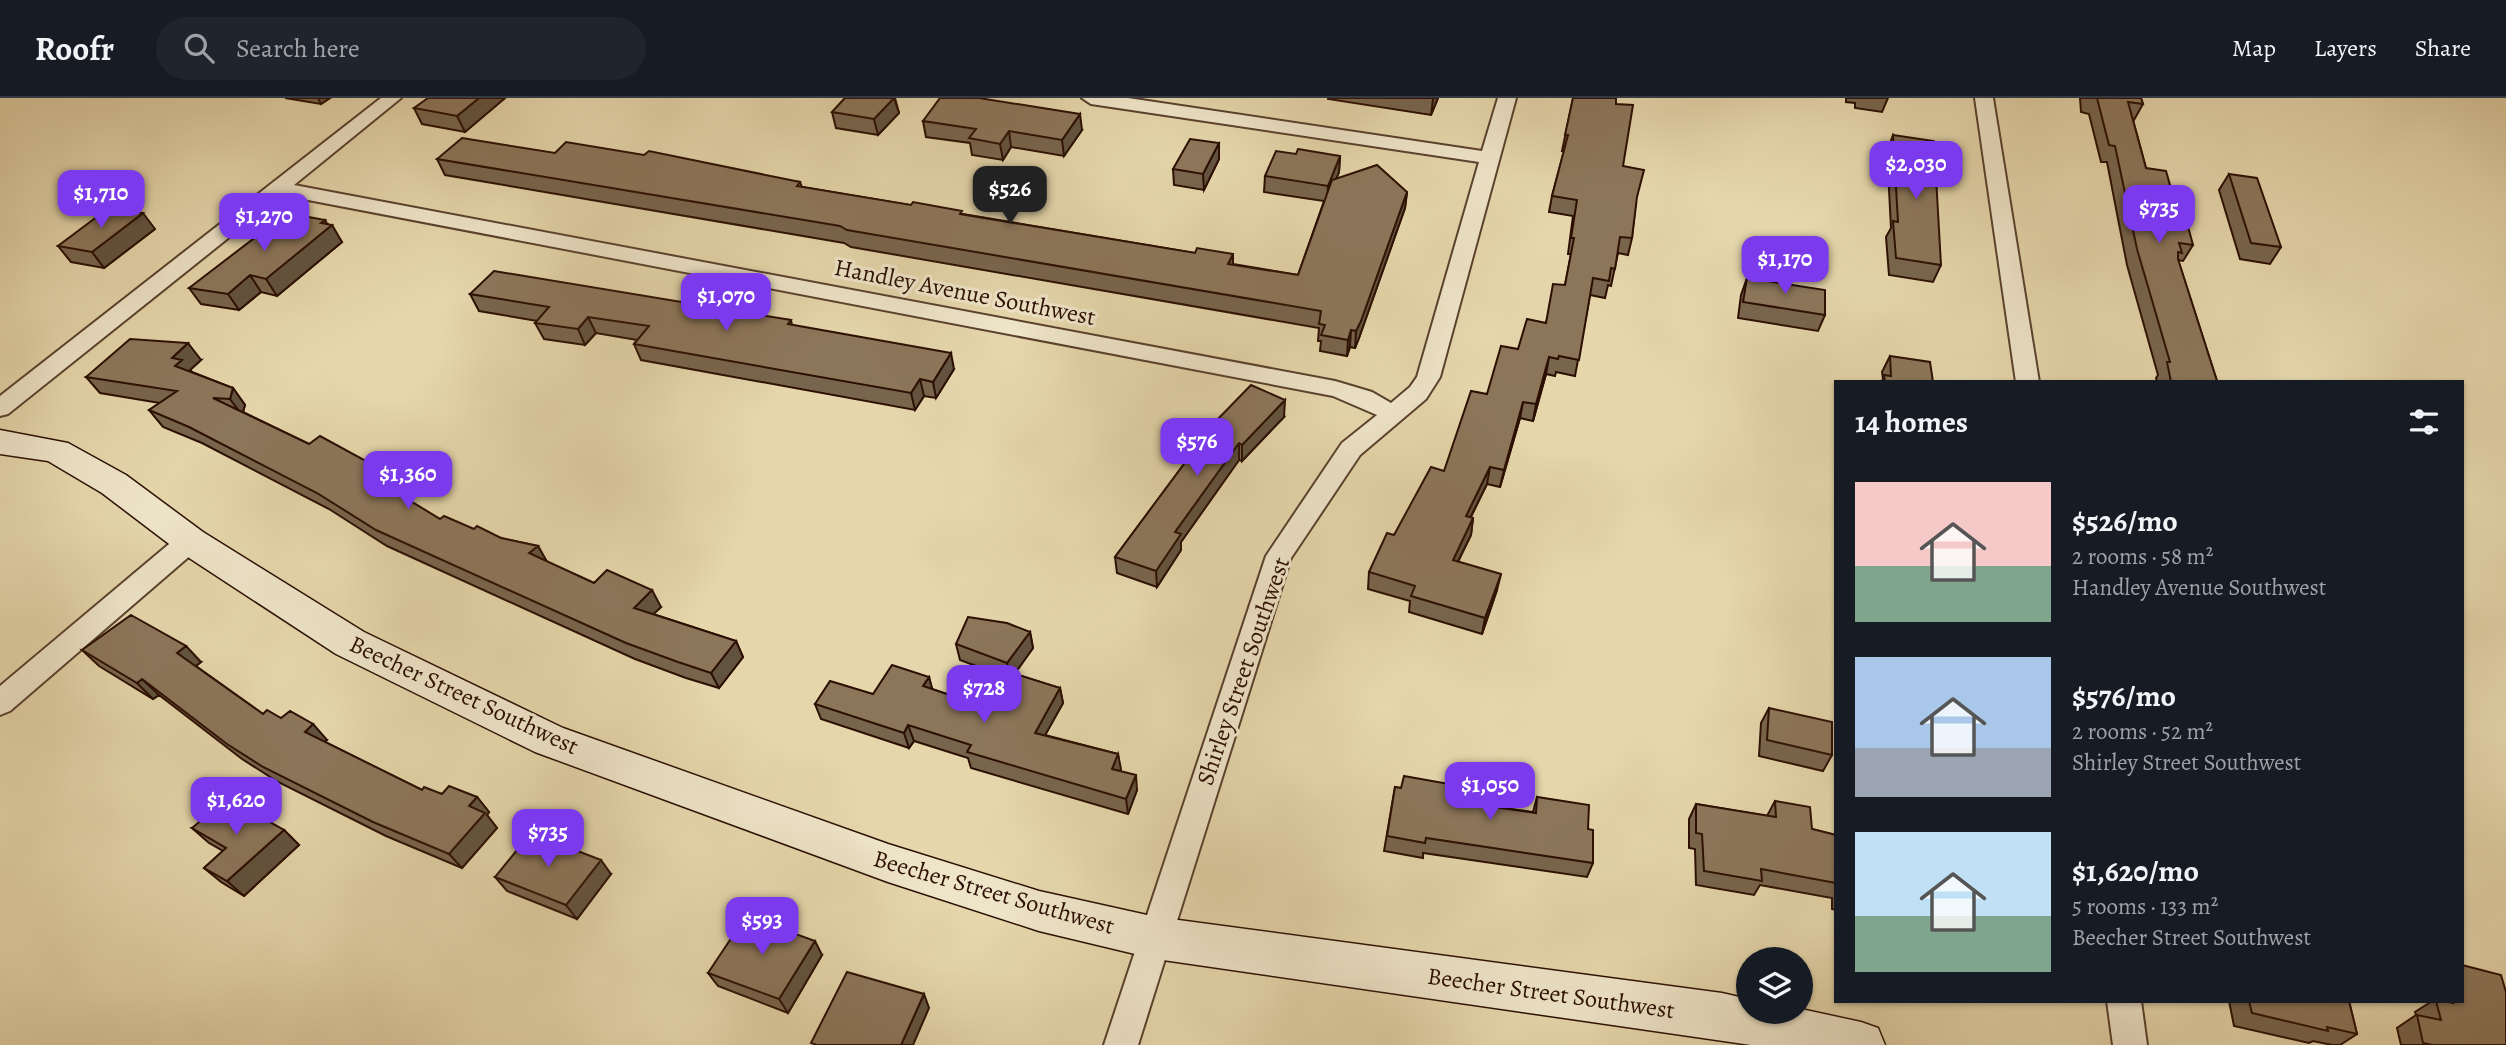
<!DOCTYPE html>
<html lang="en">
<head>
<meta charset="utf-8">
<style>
  body { margin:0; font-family:Alegreya,serif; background:#20242c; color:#f1f3f6; height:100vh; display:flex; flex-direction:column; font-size:26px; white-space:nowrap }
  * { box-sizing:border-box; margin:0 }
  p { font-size:23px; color:#9ea1a6 }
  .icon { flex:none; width:38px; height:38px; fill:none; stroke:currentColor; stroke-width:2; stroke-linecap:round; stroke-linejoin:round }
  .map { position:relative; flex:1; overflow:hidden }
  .side { position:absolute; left:1834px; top:282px; width:630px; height:623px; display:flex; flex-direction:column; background:#171b24; border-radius:0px; box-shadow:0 2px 5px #0004 }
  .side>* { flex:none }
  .controls { position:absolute; left:1736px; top:849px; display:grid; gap:14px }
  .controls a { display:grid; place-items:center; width:77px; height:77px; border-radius:50%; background:#171b24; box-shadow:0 2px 5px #0004; font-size:35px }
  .price { position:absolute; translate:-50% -60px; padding:0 16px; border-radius:14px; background:#7c3aed; color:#fff; font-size:23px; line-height:46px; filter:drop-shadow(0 2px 4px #0008) }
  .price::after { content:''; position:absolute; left:50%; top:42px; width:21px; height:16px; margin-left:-10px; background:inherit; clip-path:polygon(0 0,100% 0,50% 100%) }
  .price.current { background:#222; color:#fff }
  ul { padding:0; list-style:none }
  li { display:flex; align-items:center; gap:21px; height:175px; padding:0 21px }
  li span { display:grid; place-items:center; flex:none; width:196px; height:140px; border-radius:0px; color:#555 }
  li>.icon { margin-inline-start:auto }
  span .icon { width:84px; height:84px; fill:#fffc; stroke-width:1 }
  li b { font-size:30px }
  h2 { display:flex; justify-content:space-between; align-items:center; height:84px; padding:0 21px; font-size:30px }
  header { display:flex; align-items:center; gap:42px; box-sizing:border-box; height:98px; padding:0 35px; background:#171b24; border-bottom:2px solid #363941 }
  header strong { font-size:33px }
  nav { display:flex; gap:38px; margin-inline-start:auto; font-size:24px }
  .search { width:490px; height:63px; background:#20242c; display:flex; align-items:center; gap:18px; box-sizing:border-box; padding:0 24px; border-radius:38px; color:#9ea1a6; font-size:26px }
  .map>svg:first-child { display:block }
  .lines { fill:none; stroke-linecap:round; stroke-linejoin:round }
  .street-casing { stroke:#5a412d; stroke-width:4 }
  .secondary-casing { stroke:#2c0f03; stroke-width:3 }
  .street { fill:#eee4c8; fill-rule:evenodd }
  .secondary { fill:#eee4c8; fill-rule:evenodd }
  .wall { fill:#78654d; stroke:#2c0f03; stroke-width:2 }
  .shaded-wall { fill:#62533f; stroke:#2c0f03; stroke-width:2 }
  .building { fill:#8c765a; stroke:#2c0f03; stroke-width:2 }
  .labels { text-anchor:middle; stroke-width:6; stroke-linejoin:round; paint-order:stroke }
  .street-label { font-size:24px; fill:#2c0f03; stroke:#eee4c8 }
</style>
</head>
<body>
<header>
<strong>Roofr</strong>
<div class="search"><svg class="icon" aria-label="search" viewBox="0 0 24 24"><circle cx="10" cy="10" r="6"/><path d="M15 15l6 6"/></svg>Search here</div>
<nav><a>Map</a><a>Layers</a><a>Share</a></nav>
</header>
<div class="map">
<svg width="2506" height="947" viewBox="0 0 2506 947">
  <rect width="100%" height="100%" fill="#e5d6ab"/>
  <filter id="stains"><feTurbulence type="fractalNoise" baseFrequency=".00286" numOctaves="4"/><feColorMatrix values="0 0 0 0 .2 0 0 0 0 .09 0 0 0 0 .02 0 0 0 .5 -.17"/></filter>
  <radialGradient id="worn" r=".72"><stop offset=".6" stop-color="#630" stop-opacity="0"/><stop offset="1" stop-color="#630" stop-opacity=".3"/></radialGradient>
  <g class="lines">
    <defs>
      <path id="street" d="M381,0H401L294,87L1335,283L1372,294L1391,305L1410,289L1417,279L1479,64L1091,6L1082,0H1128L1482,53L1498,0H1516L1440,279L1426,301L1360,357L1291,460L1138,947H1104L1266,458L1342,345L1377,317L1333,298L282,97L8,316L0,318V298Z
        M1975,0H1993L2039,284H2016Z
        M190,433L199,436L203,443L199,450L10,613L0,617V588L181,436Z
        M2107,903H2141L2147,947H2113Z"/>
      <path id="secondary" d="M0,332L68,345L126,377L203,434L364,534L563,630L888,746L1039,793L1156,819L1722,895L1748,901V914L1801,911L1861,924L1878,930L1885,947H1751L1156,861L1039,833L888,784L535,654L336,556L177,452L102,395L48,363L0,356Z"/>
    </defs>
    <use href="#street" class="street-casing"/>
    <use href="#secondary" class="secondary-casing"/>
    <use href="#street" class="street"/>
    <use href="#secondary" class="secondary"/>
  </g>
  <path class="wall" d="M285,0H330L321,6Z
    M505,0L465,34L422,26L414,10Z
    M845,0H895L899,15L878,37L836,30L832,14Z
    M1328,0H1438L1431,17L1328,1Z
    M1573,0L1616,6L1623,68L1636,102L1632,140L1628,157L1618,155L1611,188L1608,187L1605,200L1590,197L1575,278L1556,274L1555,278L1546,276L1533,323L1520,320L1500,389L1487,386L1471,419L1473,420L1471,437L1458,464L1497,492L1482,536L1409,514L1410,503L1368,491L1369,474L1394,437L1444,373L1487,296L1518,251L1546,224L1565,187L1571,156H1568L1573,118L1549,114L1552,98L1564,53H1562Z
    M1846,0H1888L1882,14L1855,10V5L1846,4Z
    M2080,0H2141L2143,6L2134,22H2133L2146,70L2172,94L2193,147L2183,163L2178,162L2217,283L2218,284H2157L2156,280L2158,277L2127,167L2107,64H2101L2089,16L2081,14Z
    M923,23L1082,32L1064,58L1011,49L1003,62L972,57L970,45L926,39Z
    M1893,37L1941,167L1933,184L1889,177L1886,139L1891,130L1887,53Z
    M1219,45V61L1204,92L1174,87L1173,71Z
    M555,55L800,84L802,89L963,116L1195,155L1233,156V166L1298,177L1324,103L1264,94L1265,78L1296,56L1340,58L1339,74L1336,81L1407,94L1405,110L1359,240L1355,250L1350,249L1347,258L1320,253L1321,243H1318L1319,230L851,149L844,145L445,77L437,61Z
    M2229,76L2281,149L2270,166L2240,161L2219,92Z
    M328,126L342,144L277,198L261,194L239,212L201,206L189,190Z
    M155,131L104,170L71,164L58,148Z
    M1747,180L1825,217L1818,233L1738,220L1741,197Z
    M470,196L791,222L792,227L954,271L936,300L924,298L915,312L641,262L634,246L637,242L596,235L585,247L544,241L535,225L537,223L479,213Z
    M1890,258L1933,284H1881L1883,281L1882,274Z
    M201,262L190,272L192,274L233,290L245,307L243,314L309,346L377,369L388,385L385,388L440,421L501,440L538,448L547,464L594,485L661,509L653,516L736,543L743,559L719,590L686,580L635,561L387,448L329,411L202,345L163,329L149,312L160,305L100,295L86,279Z
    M1284,319L1242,363L1239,362L1181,444V452L1157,489L1117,475L1115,459L1216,323Z
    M1030,534L1033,550L1014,576L1060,590L1063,605L1045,637L1118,656L1120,673L1137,692L1128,716L971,670L968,660L914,643L909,650L821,621L815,606L873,596L929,579L932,591L985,609L1003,578L960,562L956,546Z
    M82,552L201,564L196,568L263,616L281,620L327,642L325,644L422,692L442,696L477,699L489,714L487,717L497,730L462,770L386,738L278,684L242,661L159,597L153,601L99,568Z
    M1769,610L1832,657L1823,673L1759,658L1761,625Z
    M1395,689L1464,703L1473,706L1533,714L1537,699L1588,731L1593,765L1587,779L1423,755V760L1384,753Z
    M1775,703L1812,731L1836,737V812L1832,811V800L1760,787L1754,797L1696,787L1695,751L1689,750V721L1696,706L1767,718Z
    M192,730L284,732L299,747L244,798L221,784L204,770L223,753L209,745Z
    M611,776L577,821L507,793L495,779Z
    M822,857L788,915L718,888L708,875Z
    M2229,903H2349L2357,936L2340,947H2332L2313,943L2309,945L2234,928Z
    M2428,903H2462L2506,947H2401L2397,930L2416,917L2415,914L2429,905Z"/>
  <path class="shaded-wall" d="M318,0H330L321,6Z
    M479,0H505L465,34L457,18Z
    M894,0L899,15L878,37L874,21Z
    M1433,0H1438L1431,17L1433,1Z
    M1080,16L1082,32L1064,58L1062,42Z
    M1009,33L1011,49L1003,62L1000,46Z
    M1219,45V61L1204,92L1203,76Z
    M1340,58L1339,74L1327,104L1328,88Z
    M1407,94L1405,110L1359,240L1355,250L1356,233Z
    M143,115L155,131L104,170L92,154Z
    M325,122L329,129L332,127L342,144L277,198L266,181Z
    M1233,156V172L1228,166Z
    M250,177L261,194L239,212L228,196Z
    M588,219L596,235L585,247L578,231Z
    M1351,232L1350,249L1347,258L1348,242Z
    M188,245L201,262L190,272L195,278L175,268L172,260Z
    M951,255L954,271L936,300L933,284Z
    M1549,259L1546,276L1533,323L1536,306Z
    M920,281L924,298L915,312L911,295Z
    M233,290L245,307L242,317L230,301Z
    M1285,302L1284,319L1242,363V347Z
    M1523,304L1520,320L1500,389L1504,372Z
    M1239,345V362L1181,444V452L1157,489L1156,473L1175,434Z
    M377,369L388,385L378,393L366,376Z
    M1490,369L1487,386L1463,434L1466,418Z
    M1473,420L1471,437L1450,479L1453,462Z
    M538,448L547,464L529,455Z
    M1501,476L1497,492L1482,536L1485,520Z
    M652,492L661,509L643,526L634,510Z
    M1030,534L1033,550L1011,581L1007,565Z
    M736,543L743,559L719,590L711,575Z
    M186,548L201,564L192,571L177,555Z
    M929,579L933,594L923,588Z
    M142,581L159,597L153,601L137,585Z
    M1060,590L1063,605L1038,650L1035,635Z
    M313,626L327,642L319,649L305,634Z
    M908,627L914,643L909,650L904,635Z
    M1118,656L1121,671L1114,686L1112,671Z
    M1136,677L1137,692L1128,716L1126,701Z
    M477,699L489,714L487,717L497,730L462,770L449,756L469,708Z
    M284,732L299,747L244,798L227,783Z
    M601,762L611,776L577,821L566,807Z
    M815,843L822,857L788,915L779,901Z
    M924,896L929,910L913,947H901Z"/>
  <path class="building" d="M428,0H479L457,18L414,10Z
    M845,0H894L874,21L832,14Z
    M940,0H979L1080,16L1062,42L1009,33L1000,46L969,40L976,31L923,23Z
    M1573,0H1616V6L1633,7L1623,68L1644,72L1637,99L1632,140L1620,139L1615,171L1611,170L1609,183L1593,180L1579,262L1559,258L1558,261L1549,259L1536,306L1523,304L1504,372L1490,369L1466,418L1473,420L1453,462L1501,476L1485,520L1411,498L1415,488L1369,474L1387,435L1394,437L1431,369L1444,373L1471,293L1487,296L1501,248L1518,251L1527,221L1546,225L1553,186L1565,187L1574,140H1571L1577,102L1552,98L1568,37H1565Z
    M2097,0H2141L2143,6L2128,4L2146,70L2166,73L2172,94L2179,95L2193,147L2179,145L2182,155L2178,154V161L2217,283L2218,284H2171L2167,264H2170L2137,151L2115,48L2109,47Z
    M1893,37L1934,43L1941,167L1896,160L1893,123L1898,124Z
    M462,40L555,55L566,44L644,57L649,53L800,84L797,88L911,107L913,104L962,113L960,116L1195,155L1197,150L1233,156L1228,166L1298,177L1332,82L1377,67L1407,94L1361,223L1356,233L1351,232L1348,242L1321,237L1325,227L1319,226L1321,213L847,132L840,128L437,61Z
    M1190,41L1219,45L1203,76L1173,71Z
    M1298,51L1340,58L1328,88L1265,78L1276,53L1296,56Z
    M2229,76L2257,80L2281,149L2251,145Z
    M110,109L143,115L92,154L58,148Z
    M287,115L325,122L321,125L332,127L266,181L250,177L228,196L189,190Z
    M494,173L760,217L791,222L788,226L951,255L933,284L920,281L911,295L634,246L649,228L588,219L578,231L535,225L549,209L470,196Z
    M1747,180L1825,192V217L1743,204Z
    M130,241L188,245L172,260L182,262L175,268L233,290L230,301L213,300L309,346L320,338L377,369L366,376L440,421L444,418L474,431L477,428L501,440L538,448L529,455L594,485L607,472L652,492L634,510L736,543L711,575L678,564L626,545L376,432L317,395L189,329L149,312L177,293L86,279Z
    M1890,258L1930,264L1933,284H1885L1884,277L1891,278Z
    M1251,287L1285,302L1242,347L1239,345L1175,434L1181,436L1156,473L1115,459L1216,323Z
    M131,517L186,548L177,555L263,616L267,612L281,620L290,613L313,626L305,634L422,692L424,689L442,696L449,688L477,699L469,708L485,715L449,756L373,724L263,669L227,646L142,581L137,585L82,552Z
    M968,519L1007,525L1030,534L1007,565L956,546Z
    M892,567L929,579L923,588L985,609L1006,573L1060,590L1035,635L1118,656L1112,671L1136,677L1126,701L967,654L971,647L908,627L904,635L815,606L830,583L873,596Z
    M1769,610L1832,624V657L1767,642Z
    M1404,678L1466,689L1464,703L1473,706L1536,715L1537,699L1589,707L1588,731L1593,732V765L1426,740L1425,745L1387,738L1395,689L1401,690Z
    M227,700L284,732L227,783L204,770L226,750L192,730Z
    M1775,703L1810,709L1812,731L1836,737V785L1761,771L1762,783L1704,773L1702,736L1696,735V706L1776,719Z
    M531,735L601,762L566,807L495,779Z
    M746,818L815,843L779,901L708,875Z
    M2462,867L2501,877L2506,894V947H2433L2423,945L2417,917L2441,922L2436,903H2444L2453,905L2452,903H2462Z
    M847,874L924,896L901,947H817L811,945Z
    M2249,903H2349L2357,936L2327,929L2328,933L2252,915Z"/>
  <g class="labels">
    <g class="street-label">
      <text transform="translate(965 194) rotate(11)" y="8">Handley Avenue Southwest</text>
      <text transform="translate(1243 573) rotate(-71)" y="8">Shirley Street Southwest</text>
      <text transform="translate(464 597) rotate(25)" y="8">Beecher Street Southwest</text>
      <text transform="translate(994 794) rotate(16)" y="8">Beecher Street Southwest</text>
      <text transform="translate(1551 895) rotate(8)" y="8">Beecher Street Southwest</text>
    </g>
  </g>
  <rect width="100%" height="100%" filter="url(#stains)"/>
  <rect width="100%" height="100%" fill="url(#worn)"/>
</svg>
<div class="controls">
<a><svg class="icon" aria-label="layers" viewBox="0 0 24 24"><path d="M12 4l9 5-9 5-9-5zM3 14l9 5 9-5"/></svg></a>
</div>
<b class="price" style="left:1916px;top:103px">$2,030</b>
<b class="price current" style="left:1010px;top:128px">$526</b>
<b class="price" style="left:101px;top:132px">$1,710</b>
<b class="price" style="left:2159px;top:147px">$735</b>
<b class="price" style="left:264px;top:155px">$1,270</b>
<b class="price" style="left:1785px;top:198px">$1,170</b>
<b class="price" style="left:726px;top:235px">$1,070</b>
<b class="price" style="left:1197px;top:380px">$576</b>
<b class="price" style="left:408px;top:413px">$1,360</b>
<b class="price" style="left:984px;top:627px">$728</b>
<b class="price" style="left:1490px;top:724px">$1,050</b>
<b class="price" style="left:236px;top:739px">$1,620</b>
<b class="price" style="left:548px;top:771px">$735</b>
<b class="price" style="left:762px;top:859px">$593</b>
<section class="side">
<h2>14 homes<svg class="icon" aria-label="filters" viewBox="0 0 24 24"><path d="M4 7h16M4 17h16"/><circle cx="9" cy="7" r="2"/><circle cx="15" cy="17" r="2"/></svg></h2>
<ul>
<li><span style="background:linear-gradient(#f6c9c9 60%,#7fa58c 0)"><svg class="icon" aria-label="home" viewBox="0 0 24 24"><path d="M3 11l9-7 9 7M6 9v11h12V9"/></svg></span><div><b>$526/mo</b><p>2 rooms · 58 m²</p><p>Handley Avenue Southwest</p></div></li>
<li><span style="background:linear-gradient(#a9c7e8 65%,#9aa5b1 0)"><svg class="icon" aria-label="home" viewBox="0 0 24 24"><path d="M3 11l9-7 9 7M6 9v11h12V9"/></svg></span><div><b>$576/mo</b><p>2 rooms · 52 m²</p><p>Shirley Street Southwest</p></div></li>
<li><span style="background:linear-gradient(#bfe0f5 60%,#7fa58c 0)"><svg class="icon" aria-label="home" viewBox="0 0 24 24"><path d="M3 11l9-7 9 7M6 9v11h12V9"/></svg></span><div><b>$1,620/mo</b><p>5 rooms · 133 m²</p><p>Beecher Street Southwest</p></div></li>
</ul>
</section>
</div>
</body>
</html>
